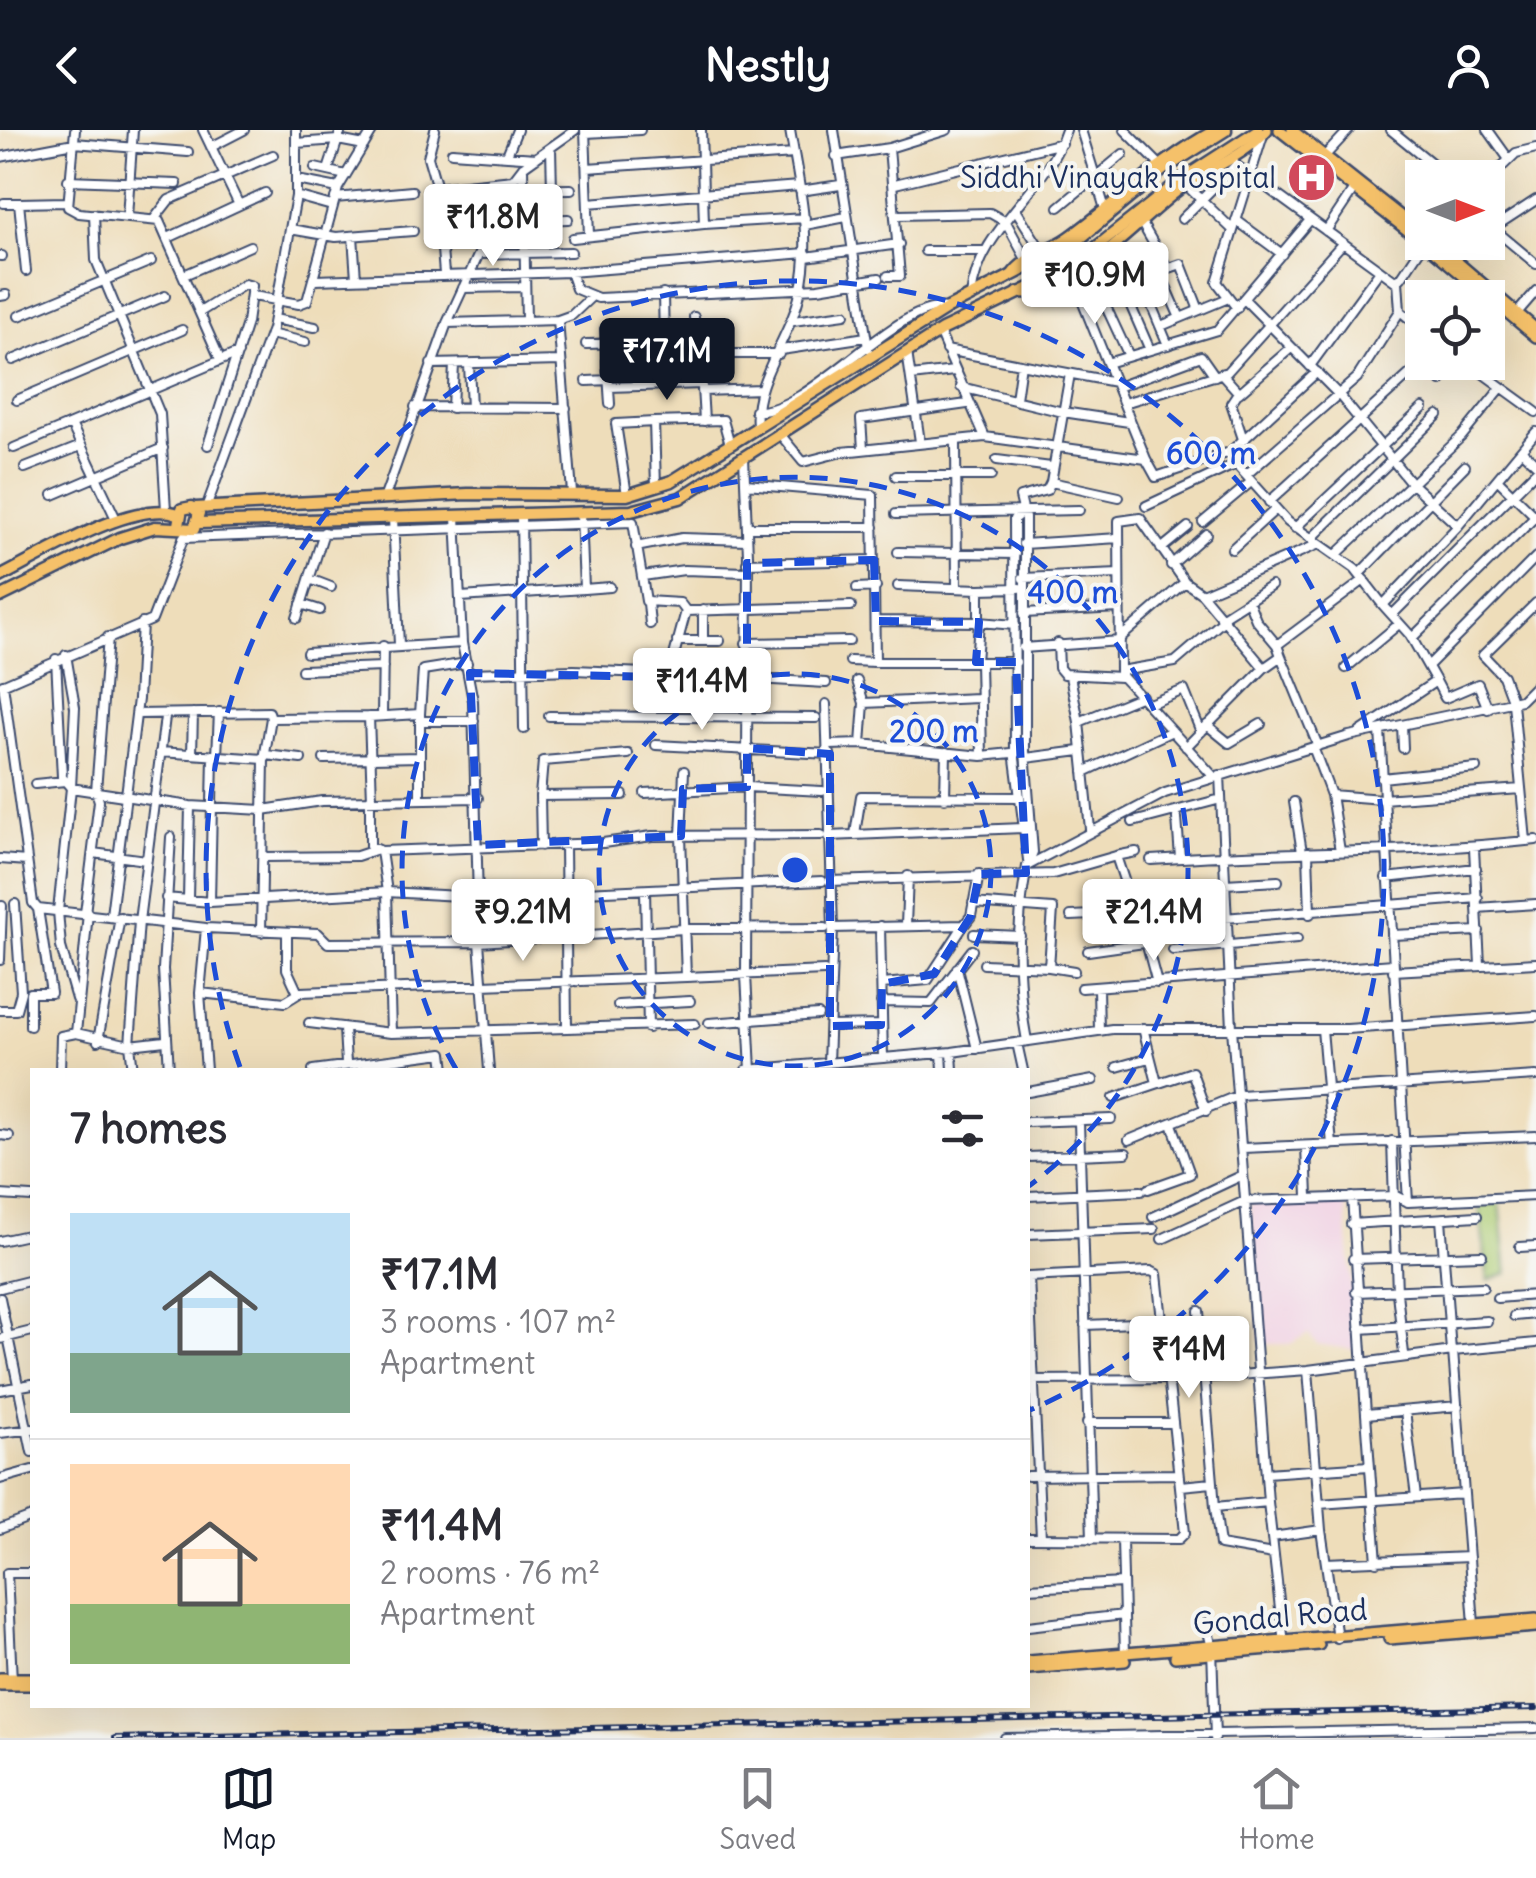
<!DOCTYPE html>
<html lang="en">
<head>
<meta charset="utf-8">
<style>
  body { margin:0; font-family:Delius,sans-serif; background:#f2f2f3; color:#2b2b33; height:100vh; display:flex; flex-direction:column; font-size:38px; white-space:nowrap }
  * { box-sizing:border-box; margin:0 }
  p { font-size:32px; color:#7c7c81 }
  .icon { flex:none; width:55px; height:55px; fill:none; stroke:currentColor; stroke-width:2; stroke-linecap:round; stroke-linejoin:round }
  .map { position:relative; flex:1; overflow:hidden }
  .side { position:absolute; left:30px; top:938px; width:1000px; height:640px; display:flex; flex-direction:column; background:#fff; border-radius:0px; box-shadow:0 10px 40px #0002 }
  .side>* { flex:none }
  .needle { width:65px; rotate:90deg }
  .buttons { position:absolute; left:1405px; top:30px; display:grid; gap:20px }
  .buttons a { display:grid; place-items:center; width:100px; height:100px; border-radius:0px; background:#fff; box-shadow:0 10px 40px #0002; font-size:50px }
  .price { position:absolute; translate:-50% -85px; padding:0 22px; border-radius:10px; background:#fff; color:#222; font-size:32px; line-height:65px; filter:drop-shadow(0 2px 5px #0008) }
  .price::after { content:''; position:absolute; left:50%; top:60px; width:30px; height:22px; margin-left:-15px; background:inherit; clip-path:polygon(0 0,100% 0,50% 100%) }
  .price.current { background:#111827; color:#fff }
  ul { padding:0; list-style:none }
  li { display:flex; align-items:center; gap:30px; height:250px; padding:0 40px }
  li+li { border-top:2px solid #e1e1e2 }
  li span { display:grid; place-items:center; flex:none; width:280px; height:200px; border-radius:0px; color:#555 }
  li>.icon { margin-inline-start:auto }
  span .icon { width:120px; height:120px; fill:#fffc; stroke-width:1 }
  li b { font-size:42px }
  h2 { display:flex; justify-content:space-between; align-items:center; height:120px; padding:0 40px; font-size:42px }
  header { display:flex; justify-content:space-between; align-items:center; height:130px; padding:0 40px; background:#111827; color:#fff; font-size:45px; font-weight:700 }
  .menu { display:flex; justify-content:space-around; align-items:center; height:140px; border-top:2px solid #e1e1e2; background:#fff; font-size:28px; color:#7c7c81 }
  .menu a { display:grid; justify-items:center; gap:5px }
  .menu .current { color:#111827 }
  .map>svg:first-child { display:block }
  .built { fill:#f1d0e3 }
  .green { fill:#adcc73; stroke:#647e68; stroke-width:2.5 }
  .lines { fill:none; stroke-linecap:round; stroke-linejoin:round }
  .minor-casing { stroke:#3b496c; stroke-width:12 }
  .major-casing { stroke:#3b496c; stroke-width:14 }
  .highway-casing { stroke:#3b496c; stroke-width:15 }
  .minor { stroke:#fff; stroke-width:8 }
  .major { stroke:#f5c16b; stroke-width:9 }
  .highway { stroke:#f5c16b; stroke-width:10 }
  .rail-casing { stroke:#1b2f5e; stroke-width:6 }
  .rail { stroke:#f6f6f2; stroke-width:2.5; stroke-dasharray:8; stroke-linecap:butt }
  .marked { fill:none; stroke:#1d4ed8; stroke-width:8; stroke-dasharray:20 12; stroke-linejoin:round }
  .ring { fill:none; stroke:#1d4ed8; stroke-width:5; stroke-dasharray:18 12 }
  .labels { text-anchor:middle; stroke-width:8; stroke-linejoin:round; paint-order:stroke }
  .poi-label { font-size:30px; fill:#1b2f5e; stroke:#f6f6f2; text-anchor:end }
  .street-label { font-size:30px; fill:#1b2f5e; stroke:#f6f6f2 }
  .centre { fill:#1d4ed8; stroke:#f6f6f2; stroke-width:5 }
  .ring-label { font-size:30px; text-anchor:middle; font-weight:bold; fill:#1d4ed8; stroke:#f6f6f2; stroke-width:8; stroke-linejoin:round; paint-order:stroke }
</style>
</head>
<body>
<header><svg class="icon" aria-label="back" viewBox="0 0 24 24"><path d="M15 5l-7 7 7 7"/></svg>Nestly<svg class="icon" aria-label="person" viewBox="0 0 24 24"><circle cx="12" cy="8" r="4"/><path d="M4 21q1-7 8-7t8 7"/></svg></header>
<div class="map">
<svg width="1536" height="1608" viewBox="0 0 1536 1608">
  <rect width="100%" height="100%" fill="#f6f6f2"/>
  <filter id="ink" filterUnits="userSpaceOnUse"><feTurbulence type="fractalNoise" baseFrequency=".01" numOctaves="2"/><feDisplacementMap in="SourceGraphic" scale="20" xChannelSelector="R" yChannelSelector="G"/><feConvolveMatrix kernelMatrix="1 2 1 2 8 2 1 2 1" color-interpolation-filters="sRGB"/></filter>
  <filter id="wash" filterUnits="userSpaceOnUse"><feTurbulence type="fractalNoise" baseFrequency=".0048" numOctaves="4" result="noise"/><feDisplacementMap in="SourceGraphic" scale="40" xChannelSelector="R" yChannelSelector="G"/><feGaussianBlur stdDeviation="2.25" result="paint"/><feColorMatrix in="noise" values="0 0 0 0 0 0 0 0 0 0 0 0 0 0 0 0 0 1.4 0 .05"/><feComposite in="paint" operator="in"/></filter>
  <g filter="url(#wash)">
    <rect width="100%" height="100%" fill="#eeddba"/>
    <path class="built" d="M1345,1068L1357,1220L1317,1214L1308,1203L1291,1214H1261L1250,1074Z"/>
    <path class="green" d="M1500,1073L1507,1144L1488,1150L1479,1075Z"/>
  </g>
  <g filter="url(#ink)">
    <g class="lines">
      <defs>
        <path id="minor" d="M75,0L68,77L79,83L159,91L220,229
          M203,0L239,75
          M435,0L428,27L437,58L444,144
          M585,0L589,106
          M834,0L868,218
          M1081,0L1105,79
          M1125,0L1158,33
          M1391,0L1450,48
          M1488,0L1508,28
          M586,3L640,0
          M296,13L338,10L364,15
          M211,17L244,0
          M551,18L552,60
          M452,22L536,28
          M507,25L517,0
          M836,26L889,18
          M0,27L74,13L188,22
          M1321,30L1349,0
          M523,37L526,191
          M315,38L346,45
          M587,38L794,24
          M328,40L341,0
          M68,50L177,54
          M297,50L338,58
          M1488,50L1516,23L1536,18
          M895,54L1062,13
          M1186,55L1233,100
          M437,58L513,50
          M508,60L571,59
          M800,61L840,55
          M296,66L332,76
          M335,68L412,61
          M4,73H19
          M588,73L799,56
          M1059,77L1123,24
          M1016,80L1043,123
          M94,84L96,130L160,284L166,380
          M898,85L990,83L1006,92L1027,131
          M127,87L133,0
          M155,88L169,70L273,25
          M1182,89L1236,35L1395,151L1401,148L1425,112
          M1236,90L1282,124
          M492,92L568,89
          M1141,92L1167,137
          M704,94L805,88
          M1488,94L1536,134
          M805,95L846,87
          M1493,98L1536,70
          M290,99L336,107L413,101
          M1326,101L1356,56
          M353,106L356,148
          M168,108L265,63
          M573,108L704,94L701,0
          M925,121H983
          M479,124L571,122
          M0,126H2
          M806,127L899,114
          M1159,140L1180,188
          M26,141L19,73L66,72
          M570,142L576,159L598,168L818,158L879,148
          M1116,142L1150,220
          M184,145L250,116
          M888,146H900L889,18L947,0
          M1140,148L1181,134L1199,180
          M315,150L570,142L806,123
          M1095,153L1129,226
          M463,158L525,157
          M1078,160L1131,137L1140,148L1168,215
          M663,164L664,212
          M0,166L6,165
          M253,166L299,174L307,171L338,58L373,0
          M971,166C978,99 1046,62 1066,0
          M1245,170L1340,266L1412,354L1458,396
          M1237,178L1217,152L1263,5
          M1400,181L1422,199
          M200,182L245,154L252,156L247,193L208,315
          M1517,183L1536,161
          M1488,185L1497,172
          M19,186L151,131
          M694,187L696,211
          M274,189L315,197
          M558,190L572,363
          M793,191L845,184
          M447,193L558,190L572,185L591,167
          M1161,196L1226,169
          M605,199L610,274
          M939,202L985,307L1146,329L1072,146
          M270,204L305,212
          M586,214L696,211L704,224H779
          M781,220L866,207
          M946,220L1115,252
          M907,222L920,312
          M700,223L704,291
          M13,230L165,166
          M1467,232L1536,282
          M1107,233L1217,200L1310,90
          M431,234L561,231
          M469,234L471,278
          M1310,236L1378,143
          M1070,244L1051,352L1119,367
          M1222,244L1239,263L1291,218
          M911,246L954,241
          M587,251L609,250
          M1441,251L1454,232
          M609,257L702,254
          M961,257L1063,282L1129,292
          M1117,257L1201,226L1215,246
          M702,261L761,259
          M1237,264L1231,273L1243,309
          M1016,269L1021,234
          M17,270L182,200
          M1124,273L1227,242L1342,114
          M415,277L566,278
          M452,278L454,234
          M755,281C807,286 899,168 948,178
          M71,294L117,391
          M757,296C752,251 791,207 800,163C813,108 799,55 790,0
          M779,303L803,332L842,322L985,307
          M956,311L957,458
          M14,318L238,223
          M863,319L861,289L967,274
          M1522,321L1536,334
          M744,327L748,425L746,845L751,940
          M1146,329L1156,347L1230,322
          M997,330L1051,337
          M1236,334L1230,322L1317,242
          M25,338L81,316
          M1246,345L1357,248L1400,181L1398,151
          M896,346H991
          M1497,349L1536,387
          M746,354L873,365L875,532H1016
          M656,356L654,292L723,290L730,315
          M53,365L163,318
          M627,365L616,294L654,292
          M384,369L447,193L513,50L523,37L575,0
          M1269,372L1423,232
          M1146,376L1236,334L1288,392L1355,439L1383,475
          M206,378L272,199L296,66V0
          M896,384L1079,380
          M1020,384L1014,389L1015,629L1028,730
          M521,385L524,599
          M456,386L462,513L473,571L479,812L489,940
          M393,388L399,515
          M633,392L646,471L680,473L686,481
          M1203,392L1251,352
          M747,397H874
          M1295,398L1423,278
          M183,408L633,392
          M1311,409L1438,285
          M1023,414L1119,408
          M636,417L682,408L747,410
          M1161,419L1188,397
          M1232,419L1276,379
          M898,422L1015,424
          M1337,424L1462,306L1501,258
          M747,433L874,430
          M1171,435L1206,404
          M1359,444L1465,336
          M643,446L684,440L747,442
          M1023,448L1119,444
          M310,449L331,457
          M1185,452L1140,388L1119,391L1120,544L1214,647
          M898,456L979,459V492L1015,495
          M857,458L876,457
          M584,459L610,457
          M979,459L1019,458
          M461,467L584,459L581,383
          M1248,470L1256,490L1277,515
          M648,473L650,494
          M301,474L320,480
          M1024,483L1119,478
          M1392,485L1536,341
          M297,488L324,402
          M1221,488L1271,456
          M876,491L979,492L976,532
          M1412,508L1536,386
          M1119,509L1185,452L1202,464L1319,414
          M677,511H720
          M703,511V480
          M746,513L849,511
          M1058,513L1059,538L1064,544L1121,547
          M1023,518L1120,511
          M307,523L462,513
          M66,525L75,577L71,658
          M1281,526L1318,616
          M56,529L62,647L71,658
          M850,531L875,532
          M980,532L982,626
          M1428,536L1536,427
          M1264,538L1281,526L1277,515L1364,450
          M1346,538L1399,494
          M302,540L383,537
          M1120,541L1175,532L1224,490
          M470,543L574,540L669,544L686,481L851,476
          M669,544L826,553
          M1070,546L1079,592
          M857,551L864,573
          M1436,551L1445,568L1478,554L1488,579
          M3,554L33,773L38,779L51,863H30V896
          M2,555L152,490L185,404
          M978,568L864,573L861,614L982,626L1021,622
          M826,574L833,798L828,933
          M1149,574L1184,560L1201,602
          M137,584L269,582L271,588
          M420,584L423,540L467,533
          M382,586L383,516
          M549,586L816,588
          M369,587L420,584V668
          M420,591H474
          M1207,595L1229,613L1261,594
          M1402,595L1403,618
          M1380,600L1408,1072
          M1360,602L1436,551L1410,505L1383,475L1458,396L1536,302
          M656,615L830,624
          M830,615L861,614
          M1186,617L1264,538L1202,464
          M1313,617L1331,665L1382,669L1521,659
          M160,622L264,629
          M192,624L193,583
          M266,625L301,629
          M217,626L219,582
          M1026,628L1080,621
          M324,629L420,627
          M684,641L681,706L686,847L824,841
          M1084,642L1172,601
          M1220,645L1232,898L1268,1372L1284,1514
          M1382,648L1476,638
          M35,654L65,651
          M645,663L747,657L822,661
          M1331,665L1340,721
          M540,666L543,631L628,624
          M945,668L946,622
          M370,669V716L381,721L603,713L652,706L821,705
          M1294,672L1302,722
          M1177,688L1180,728
          M1133,692L1221,669
          M1090,699L1079,592L1142,566
          M855,704L861,666L1020,667
          M829,706L1023,698
          M1526,711L1513,573L1503,546L1483,525L1536,473
          M541,716L540,666L623,665
          M1474,718L1480,835
          M381,721L387,762L391,903L567,898L565,715
          M1308,722L1310,784
          M93,723L146,730
          M1116,726L1136,722
          M264,727L357,726L375,720
          M0,729L27,731
          M1151,730C1280,720 1408,724 1536,710
          M1027,736L1033,722L1025,621V388L1020,367L1047,360L1051,352
          M1386,748L1476,738
          M830,751L1053,744L1116,726L1135,783L1148,794L1478,768
          M1225,754L1278,751
          M645,760L648,898
          M166,768L210,772L387,762L477,767L822,751
          M188,769L190,676
          M210,772L213,625
          M973,773L1053,779L1049,837L984,834
          M1477,778L1536,774
          M38,779L206,798L318,803L328,813L479,812L684,799L825,798
          M85,783L99,671L96,661L108,507
          M111,785L138,569L142,493
          M1071,786L1135,783
          M1140,790L1157,853
          M906,795L908,746
          M880,796L883,928
          M206,798L200,863L206,940
          M833,798L964,795L971,786L979,744
          M261,802L264,629L271,588L369,587L372,669
          M287,802V839L298,863
          M974,804L1020,806
          M1392,805L1479,801
          M1173,820L1297,809
          M1088,821L1144,813
          M0,830L2,776
          M1049,837L1074,841
          M957,838L977,919
          M1393,841L1536,833
          M882,854L928,850L964,795
          M1081,858L1393,834
          M1098,858L1099,901
          M200,863L285,872L301,862L686,847
          M76,869L61,817L58,781L71,658L190,676L263,680L322,671L478,668
          M881,872L931,873L972,820
          M618,875L690,871
          M0,880H16L21,862L15,774
          M309,893L391,903
          M709,893L818,885
          M830,896L881,895
          M567,898L695,894
          M1143,898L1157,953
          M344,899L346,934
          M1322,899L1332,1015
          M76,903L88,783
          M98,911L120,787
          M1027,911C1016,853 1016,794 1027,736L1165,663L1349,606L1521,570L1536,555
          M1017,913L1023,940
          M952,922L953,940
          M942,923L943,940
          M1117,937L1149,928
          M60,940L61,906L76,903L130,915L165,911
          M133,940L130,915L139,791L165,587
          M169,940L163,839L171,707
          M313,940L443,923L445,940
          M746,940L952,922L1112,899H1347L1536,886
          M1028,962L1093,950
          M1114,968L1192,942L1206,981
          M1028,992L1111,989
          M1079,992L1092,1409
          M0,1005L9,1006
          M1129,1010L1239,965L1536,946
          M1392,1011L1397,1163L1404,1224
          M1306,1016L1308,1067
          M1243,1018L1536,1006
          M1028,1027L1126,1023
          M1148,1059L1190,1044L1172,994
          M0,1065L32,1067
          M1028,1066L1141,1061
          M1352,1067L1366,1284
          M1153,1087L1243,1045
          M1441,1089L1451,1221
          M1351,1094L1477,1086
          M1028,1104L1154,1099
          M1162,1109L1245,1071L1396,1066L1408,1072L1536,1066
          M0,1111L32,1104
          M1520,1117L1536,1116
          M1353,1129L1482,1125
          M1028,1147L1151,1141L1157,1144L1185,1403L1179,1409L1028,1408
          M1029,1147L1041,1408
          M0,1158L32,1150
          M1356,1162L1483,1157
          M0,1168L32,1322
          M1497,1168L1536,1165
          M1199,1181L1215,1377L1268,1372
          M1514,1186L1536,1184
          M1085,1195L1160,1192
          M1360,1199L1487,1191
          M0,1209L32,1201
          M1308,1240L1321,1400L1337,1508
          M1028,1250L1182,1249L1308,1240L1453,1221
          M0,1260L32,1254
          M1405,1281L1416,1367
          M1087,1293H1172
          M0,1303L32,1299
          M1266,1343L1369,1336
          M1028,1346L1178,1344
          M0,1349L32,1340
          M1181,1356L1212,1353
          M1319,1374L1464,1364
          M1215,1377L1220,1415L1273,1424
          M0,1399L32,1387
          M1272,1407L1321,1400
          M1122,1410L1125,1525
          M1377,1432L1366,1284L1458,1276
          M1326,1433L1469,1427
          M1028,1458L1123,1453
          M1206,1493L1212,1518L1215,1608
          M1474,1494L1453,1221L1536,1213
          M1028,1496L1124,1485
          M12,1551L7,1443H32
          M1005,1608L1536,1598"/>
        <path id="major" d="M1279,0L1422,112
          M1292,0L1422,103
          M1423,112L1536,207
          M1434,112L1536,199
          M1011,146C1022,127 1051,120 1069,107C1120,70 1158,31 1215,0
          M1018,162C1068,173 1145,83 1184,56C1211,38 1246,25 1267,0
          M1389,1509L1536,1497
          M1175,1527L1319,1515
          M1028,1531L1536,1489
          M1028,1539L1125,1531
          M0,1548H32
          M0,1555H32"/>
        <path id="highway" d="M195,378L468,364L627,365L672,351L948,178L1075,113L1164,39L1226,0
          M199,393L631,381L680,368L942,200L1069,139L1182,49L1258,0
          M0,447C42,426 134,368 178,384
          M0,467L120,408L155,397L194,399L199,383L192,377L182,379L179,395"/>
      </defs>
      <use href="#minor" class="minor-casing"/>
      <use href="#major" class="major-casing"/>
      <use href="#highway" class="highway-casing"/>
      <use href="#minor" class="minor"/>
      <use href="#major" class="major"/>
      <use href="#highway" class="highway"/>
      <defs>
        <path id="rail" d="M115,1608L1536,1578"/>
      </defs>
      <use href="#rail" class="rail-casing"/>
      <use href="#rail" class="rail"/>
    </g>
  </g>
  <path class="marked" d="M874,430L876,491L979,492L976,532H1016L1026,743L979,744L971,786L934,844L882,854L881,895L830,896V624L747,618V657L683,659L681,706L478,715L470,543L747,549V433Z"/>
  <g class="ring">
    <circle cx="795" cy="740" r="196"/>
    <path d="M456 939A393 393 0 1 1 1029 1056"/>
    <path d="M240 937A589 589 0 1 1 1030 1280"/>
  </g>
  <defs>
    <symbol id="hospital-disc" viewBox="-11 -11 22 22"><circle r="9.5" fill="#d1495b" stroke="#f6f6f2"/><path d="M-5-5h3v3.5h4V-5h3V5h-3V1.5h-4V5h-3Z" fill="#fff"/></symbol>
  </defs>
  <g fill-rule="evenodd">
    <use href="#hospital-disc" x="1284" y="20" width="55" height="55"/>
  </g>
  <g class="labels">
    <g class="poi-label">
      <text x="1276" y="58">Siddhi Vinayak Hospital</text>
    </g>
    <g class="street-label">
      <text transform="translate(1280 1487) rotate(-5)" y="10">Gondal Road</text>
    </g>
  </g>
  <circle cx="795" cy="740" r="15" class="centre"/>
  <g class="ring-label">
    <text x="1211" y="334">600 m</text>
    <text x="1073" y="473">400 m</text>
    <text x="934" y="612">200 m</text>
  </g>
</svg>
<div class="buttons">
<a><svg class="needle" viewBox="-14 -14 28 28"><path d="M0-13l5 13h-10z" fill="#e53935"/><path d="M0 13l5-13h-10z" fill="#7c7c81"/></svg></a>
<a><svg class="icon" aria-label="locate" viewBox="0 0 24 24"><circle cx="12" cy="12" r="6"/><path d="M12 2v4M12 18v4M2 12h4M18 12h4"/></svg></a>
</div>
<b class="price" style="left:493px;top:139px">₹11.8M</b>
<b class="price" style="left:1095px;top:197px">₹10.9M</b>
<b class="price current" style="left:667px;top:273px">₹17.1M</b>
<b class="price" style="left:702px;top:603px">₹11.4M</b>
<b class="price" style="left:523px;top:834px">₹9.21M</b>
<b class="price" style="left:1154px;top:834px">₹21.4M</b>
<b class="price" style="left:1189px;top:1271px">₹14M</b>
<section class="side">
<h2>7 homes<svg class="icon" aria-label="filters" viewBox="0 0 24 24"><path d="M4 7h16M4 17h16"/><circle cx="9" cy="7" r="2"/><circle cx="15" cy="17" r="2"/></svg></h2>
<ul>
<li><span style="background:linear-gradient(#bfe0f5 70%,#7fa58c 0)"><svg class="icon" aria-label="home" viewBox="0 0 24 24"><path d="M3 11l9-7 9 7M6 9v11h12V9"/></svg></span><div><b>₹17.1M</b><p>3 rooms · 107 m²</p><p>Apartment</p></div></li>
<li><span style="background:linear-gradient(#ffd9b3 70%,#8fb573 0)"><svg class="icon" aria-label="home" viewBox="0 0 24 24"><path d="M3 11l9-7 9 7M6 9v11h12V9"/></svg></span><div><b>₹11.4M</b><p>2 rooms · 76 m²</p><p>Apartment</p></div></li>
</ul>
</section>
</div>
<nav class="menu">
<a class="current"><svg class="icon" aria-label="map" viewBox="0 0 24 24"><path d="M3 6l6-2 6 2 6-2v14l-6 2-6-2-6 2zM9 4v14M15 6v14"/></svg>Map</a>
<a><svg class="icon" aria-label="saved" viewBox="0 0 24 24"><path d="M7 4h10v16l-5-4-5 4z"/></svg>Saved</a>
<a><svg class="icon" aria-label="home" viewBox="0 0 24 24"><path d="M3 11l9-7 9 7M6 9v11h12V9"/></svg>Home</a>
</nav>
</body>
</html>
